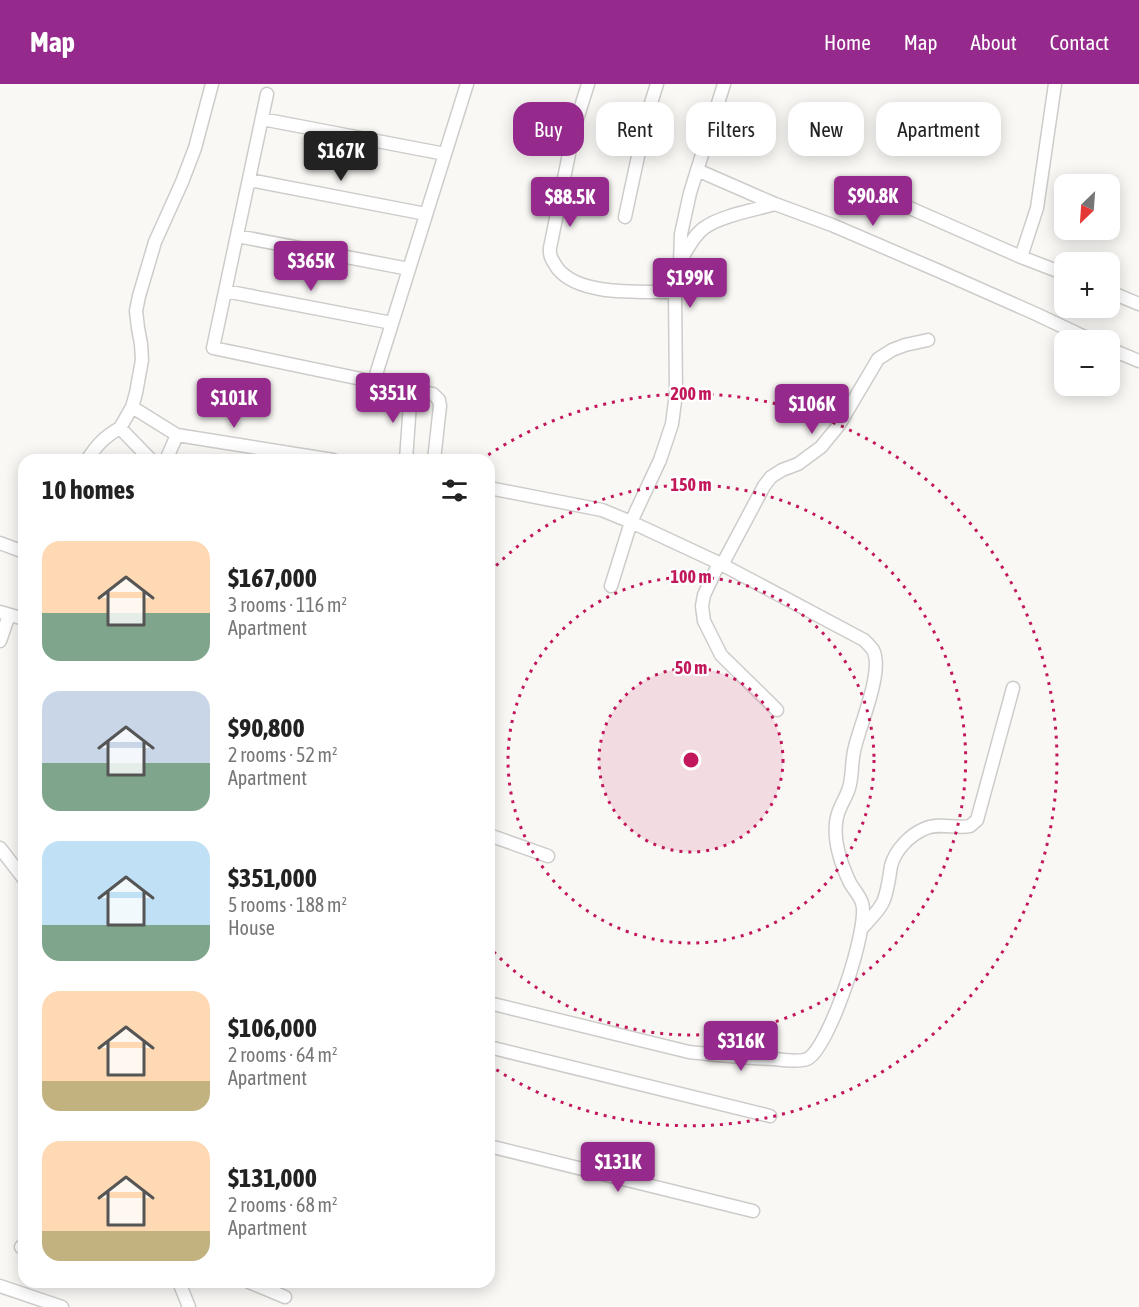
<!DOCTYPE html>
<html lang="en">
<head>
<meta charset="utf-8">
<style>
  body { margin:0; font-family:"Asap Condensed",sans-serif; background:#f2f2f2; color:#222; height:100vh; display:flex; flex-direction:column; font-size:22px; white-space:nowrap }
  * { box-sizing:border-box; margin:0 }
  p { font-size:20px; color:#767676 }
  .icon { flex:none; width:33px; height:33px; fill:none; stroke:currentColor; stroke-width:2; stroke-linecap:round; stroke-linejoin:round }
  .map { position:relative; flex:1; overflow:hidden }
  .side { position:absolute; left:18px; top:370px; width:477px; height:834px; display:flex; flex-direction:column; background:#fff; border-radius:18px; box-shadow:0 3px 15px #0003 }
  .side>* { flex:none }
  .guide { position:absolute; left:513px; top:18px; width:536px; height:54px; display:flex; gap:12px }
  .needle { width:39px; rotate:205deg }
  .tools { position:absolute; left:1054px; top:90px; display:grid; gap:12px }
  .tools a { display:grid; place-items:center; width:66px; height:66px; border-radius:12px; background:#fff; box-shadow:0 3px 15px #0003; font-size:30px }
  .price { position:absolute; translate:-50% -51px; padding:0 14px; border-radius:6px; background:#962a8c; color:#fff; font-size:20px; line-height:39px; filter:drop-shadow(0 2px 3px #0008) }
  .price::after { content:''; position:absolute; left:50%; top:36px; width:18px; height:14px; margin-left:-9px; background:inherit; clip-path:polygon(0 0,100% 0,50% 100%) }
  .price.on { background:#222; color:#fff }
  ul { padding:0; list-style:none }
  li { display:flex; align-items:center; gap:18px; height:150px; padding:0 24px }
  li span { display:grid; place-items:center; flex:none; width:168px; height:120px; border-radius:18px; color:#555 }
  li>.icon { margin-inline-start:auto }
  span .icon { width:72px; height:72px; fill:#fffc; stroke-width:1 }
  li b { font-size:26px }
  h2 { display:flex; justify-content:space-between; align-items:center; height:72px; padding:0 24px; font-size:26px }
  .pill { padding:0 21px; border-radius:18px; background:#fff; box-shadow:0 3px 15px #0003; font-size:21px; line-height:54px }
  .pill.on { background:#962a8c; color:#fff }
  header { display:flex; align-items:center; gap:36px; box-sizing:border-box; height:84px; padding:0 30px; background:#962a8c; color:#fff }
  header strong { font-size:28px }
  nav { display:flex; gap:33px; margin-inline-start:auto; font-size:21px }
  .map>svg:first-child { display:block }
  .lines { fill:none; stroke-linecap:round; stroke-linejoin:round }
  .minor-casing { stroke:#ceccca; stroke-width:15 }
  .minor { stroke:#fff; stroke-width:12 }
  .ring { fill:none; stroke:#c2185b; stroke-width:3; stroke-dasharray:3 6 }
  .centre { fill:#c2185b; stroke:#fff; stroke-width:3 }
  .ring-label { font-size:18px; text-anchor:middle; font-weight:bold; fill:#c2185b; stroke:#fff; stroke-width:4.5; stroke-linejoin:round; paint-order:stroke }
</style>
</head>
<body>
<header>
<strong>Map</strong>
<nav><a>Home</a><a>Map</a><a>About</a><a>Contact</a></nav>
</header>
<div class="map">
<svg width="1139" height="1223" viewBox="0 0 1139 1223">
  <rect width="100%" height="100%" fill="#f9f8f5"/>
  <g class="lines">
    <defs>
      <path id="minor" d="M588,0L574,45L550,164C549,173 553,177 558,185C581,213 642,207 675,208
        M267,10L213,264L433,310L439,316L440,322L434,376
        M262,35L445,70
        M697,86L775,120L832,141L939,187L1036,230L1091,256
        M249,96L426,130
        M869,106L1021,173L1065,190
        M625,133L646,35L657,0
        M237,152L409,185
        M1021,173L1037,124L1055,0
        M682,174C688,164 694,151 704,144C720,132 754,126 775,120
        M225,207L392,239
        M1110,208L1139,220
        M1110,265L1139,277
        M374,297L467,0
        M132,323L177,351
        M120,344L132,323L136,309L142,276L141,260L138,244L136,227L139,212L155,158L182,98L195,64L212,0
        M87,376C97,361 104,353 120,344L151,376
        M166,376L177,351L333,376
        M406,376L411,305
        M489,404L602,426L631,438L719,479L864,556C867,559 871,563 873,566C884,586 860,641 855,663C851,677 853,691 849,704C846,714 839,723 837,733C832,755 841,780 850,799C854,806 860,812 862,819C870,842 829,965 807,975C800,978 783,976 775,975C746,974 718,971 689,968L489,919
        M0,459L24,468
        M719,479L704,511L702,522L704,537L721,571L777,626
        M722,481L764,402L771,393L782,386L798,380L821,363L839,341L878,275L892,266L905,261L928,256
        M611,502L631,438L660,376L672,340L676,309L675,208L680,178L681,150L690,109L724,0
        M0,528L24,535
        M0,557L9,531
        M489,751L548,772
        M0,764L24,795
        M863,843C870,835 878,828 883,818C888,807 889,794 891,782C895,766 910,751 924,745C939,738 955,745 970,742L977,736L1013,604
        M489,963L770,1032
        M489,1062L753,1127
        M21,1163L24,1160
        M179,1198L189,1223
        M249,1198L285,1213
        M0,1202L62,1223"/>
    </defs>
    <use href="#minor" class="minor-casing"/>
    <use href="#minor" class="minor"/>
  </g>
  <circle cx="691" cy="676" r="92" fill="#c2185b" fill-opacity=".12"/>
  <g class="ring">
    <circle cx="691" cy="676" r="92"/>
    <circle cx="691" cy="676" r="183"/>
    <path d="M490 488A275 275 0 1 1 490 864"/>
    <path d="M481 376A366 366 0 1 1 492 983"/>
  </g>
  <circle cx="691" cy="676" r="9" class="centre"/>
  <g class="ring-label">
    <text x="691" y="316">200 m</text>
    <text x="691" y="407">150 m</text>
    <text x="691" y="499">100 m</text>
    <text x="691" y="590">50 m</text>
  </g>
</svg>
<div class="tools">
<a><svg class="needle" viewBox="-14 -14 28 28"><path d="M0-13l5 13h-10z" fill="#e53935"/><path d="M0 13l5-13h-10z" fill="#767676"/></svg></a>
<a>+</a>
<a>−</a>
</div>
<b class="price on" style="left:341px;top:98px">$167K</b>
<b class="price" style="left:873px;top:143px">$90.8K</b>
<b class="price" style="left:570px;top:144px">$88.5K</b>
<b class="price" style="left:311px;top:208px">$365K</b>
<b class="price" style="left:690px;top:225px">$199K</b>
<b class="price" style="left:393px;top:340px">$351K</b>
<b class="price" style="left:234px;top:345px">$101K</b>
<b class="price" style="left:812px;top:351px">$106K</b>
<b class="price" style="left:741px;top:988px">$316K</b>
<b class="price" style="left:618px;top:1109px">$131K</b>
<div class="guide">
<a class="pill on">Buy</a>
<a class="pill">Rent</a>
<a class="pill">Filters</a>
<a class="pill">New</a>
<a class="pill">Apartment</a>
</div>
<section class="side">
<h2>10 homes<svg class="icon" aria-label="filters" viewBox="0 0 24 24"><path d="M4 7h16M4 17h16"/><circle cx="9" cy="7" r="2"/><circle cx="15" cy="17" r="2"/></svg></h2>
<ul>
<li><span style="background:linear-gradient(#ffd9b3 60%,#7fa58c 0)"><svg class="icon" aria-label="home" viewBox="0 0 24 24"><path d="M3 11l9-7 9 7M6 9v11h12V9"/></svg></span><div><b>$167,000</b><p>3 rooms · 116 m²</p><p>Apartment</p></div></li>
<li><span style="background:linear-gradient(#c9d6e8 60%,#7fa58c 0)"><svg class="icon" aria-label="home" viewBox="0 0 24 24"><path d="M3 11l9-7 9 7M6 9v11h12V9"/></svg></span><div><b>$90,800</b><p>2 rooms · 52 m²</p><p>Apartment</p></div></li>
<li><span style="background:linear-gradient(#bfe0f5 70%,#7fa58c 0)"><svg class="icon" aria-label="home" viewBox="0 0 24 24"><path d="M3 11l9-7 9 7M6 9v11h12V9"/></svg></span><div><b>$351,000</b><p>5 rooms · 188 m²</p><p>House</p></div></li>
<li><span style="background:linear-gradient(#ffd9b3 75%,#c2b280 0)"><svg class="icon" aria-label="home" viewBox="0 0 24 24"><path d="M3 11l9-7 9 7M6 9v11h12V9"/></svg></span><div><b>$106,000</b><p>2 rooms · 64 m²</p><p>Apartment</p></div></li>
<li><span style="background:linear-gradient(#ffd9b3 75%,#c2b280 0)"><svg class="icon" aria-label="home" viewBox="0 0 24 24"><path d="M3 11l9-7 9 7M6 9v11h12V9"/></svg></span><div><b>$131,000</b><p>2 rooms · 68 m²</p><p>Apartment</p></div></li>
</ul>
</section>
</div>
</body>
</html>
